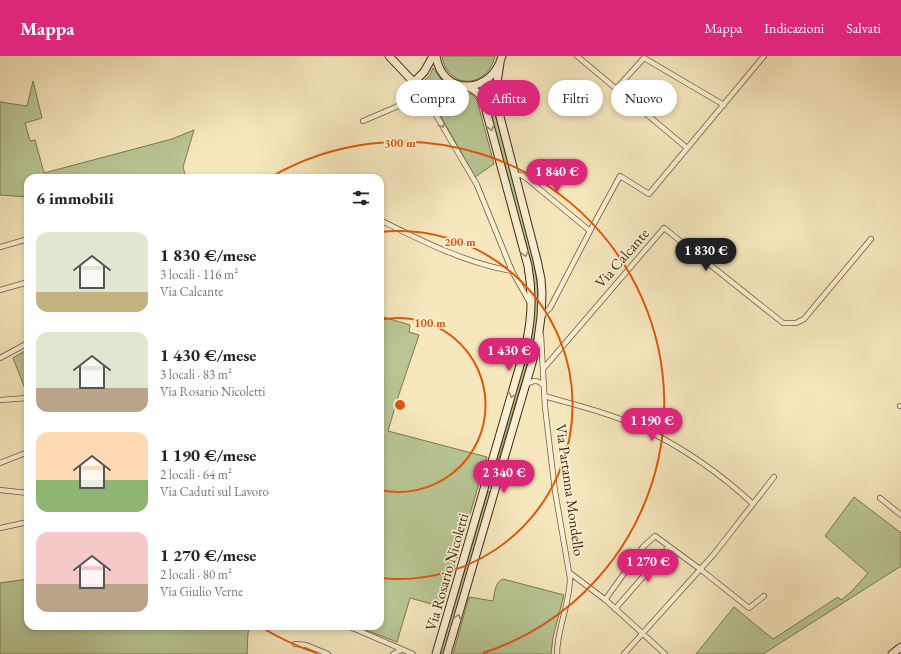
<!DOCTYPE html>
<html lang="it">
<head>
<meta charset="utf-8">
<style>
  body { margin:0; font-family:"EB Garamond",serif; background:#f2f2f2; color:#222; height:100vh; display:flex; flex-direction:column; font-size:15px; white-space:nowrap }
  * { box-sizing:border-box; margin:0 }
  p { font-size:13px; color:#767676 }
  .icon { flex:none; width:22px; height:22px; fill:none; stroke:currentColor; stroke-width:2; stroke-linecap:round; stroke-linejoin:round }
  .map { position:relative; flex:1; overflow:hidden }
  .side { position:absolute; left:24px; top:118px; width:360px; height:456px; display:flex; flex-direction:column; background:#fff; border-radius:12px; box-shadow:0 2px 6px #0003 }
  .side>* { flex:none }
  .top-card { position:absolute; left:396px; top:24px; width:380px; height:36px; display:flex; gap:8px }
  .price { position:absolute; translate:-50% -34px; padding:0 9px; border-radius:14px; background:#db2777; color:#fff; font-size:13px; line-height:26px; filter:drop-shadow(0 1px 2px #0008) }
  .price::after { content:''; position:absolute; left:50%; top:24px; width:12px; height:9px; margin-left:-6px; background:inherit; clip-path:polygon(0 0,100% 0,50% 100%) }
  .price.selected { background:#222; color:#fff }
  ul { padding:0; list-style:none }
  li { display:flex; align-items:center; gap:12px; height:100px; padding:0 12px }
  li span { display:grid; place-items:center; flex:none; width:112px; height:80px; border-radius:12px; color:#555 }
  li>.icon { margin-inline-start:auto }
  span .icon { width:48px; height:48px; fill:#fffc; stroke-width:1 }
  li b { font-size:17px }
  h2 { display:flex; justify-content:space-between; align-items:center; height:48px; padding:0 12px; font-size:17px }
  .pill { padding:0 14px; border-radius:18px; background:#fff; box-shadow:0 2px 6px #0003; font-size:14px; line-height:36px }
  .pill.selected { background:#db2777; color:#fff }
  header { display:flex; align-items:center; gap:24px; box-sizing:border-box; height:56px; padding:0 20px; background:#db2777; color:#fff }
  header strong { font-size:19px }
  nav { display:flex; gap:22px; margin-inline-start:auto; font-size:14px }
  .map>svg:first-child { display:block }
  .green { fill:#b8c694; stroke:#7e7850 }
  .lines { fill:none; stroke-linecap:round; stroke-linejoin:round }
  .street-casing { stroke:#705939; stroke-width:6 }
  .secondary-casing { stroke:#432a0d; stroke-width:9 }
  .street { stroke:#f9efd4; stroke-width:4.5 }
  .secondary { stroke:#f9efd4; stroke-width:7 }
  .oneway { stroke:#9e8c70 }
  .ring { fill:none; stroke:#e0570c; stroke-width:2 }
  .labels { text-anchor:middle; stroke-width:3.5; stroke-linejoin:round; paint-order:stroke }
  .street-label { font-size:15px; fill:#432a0d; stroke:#f9efd4 }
  .centre { fill:#e0570c; stroke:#f9efd4; stroke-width:2 }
  .ring-label { font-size:12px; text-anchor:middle; font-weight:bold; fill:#e0570c; stroke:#f9efd4; stroke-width:3.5; stroke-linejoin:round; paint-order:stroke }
</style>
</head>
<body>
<header>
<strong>Mappa</strong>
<nav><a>Mappa</a><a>Indicazioni</a><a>Salvati</a></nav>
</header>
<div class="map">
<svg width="901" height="598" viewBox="0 0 901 598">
  <rect width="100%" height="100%" fill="#f6e7bd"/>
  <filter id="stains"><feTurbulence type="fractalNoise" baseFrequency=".005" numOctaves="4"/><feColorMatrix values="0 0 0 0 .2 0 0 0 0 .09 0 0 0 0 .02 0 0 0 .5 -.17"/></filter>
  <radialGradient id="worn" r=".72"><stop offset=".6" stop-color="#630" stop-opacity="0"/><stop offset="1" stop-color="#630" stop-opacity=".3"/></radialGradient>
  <path class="green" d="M442,0H495C487,34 447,33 442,0Z
    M433,12L444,27L425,32L422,27L430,19Z
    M33,25L42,62L25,67L30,85L35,84L44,117L172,83L194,74L183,111L186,122H28V141L0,139V46L27,50Z
    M491,29L493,50C501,82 510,114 518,146C532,196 546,238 533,289L495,415L494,413L530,289C536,260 536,232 530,203L486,40L482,33Z
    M443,36L471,38L477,44L494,108L475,121L430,41Z
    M380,260L410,269L409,276L419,279L397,344L388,375L487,401L442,551L410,542L397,586L356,570H380Z
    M28,293V335H26L13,302Z
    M488,435L490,436V439L444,598H440Z
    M854,441L901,477V510L763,598H696L734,551L773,583L838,541L841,544L851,536L868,517L825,480Z
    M28,523V570H250L248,577L247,598H0V527Z
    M503,523L564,539L553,581L551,598H453L469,541L493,545C495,537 494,527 503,523Z"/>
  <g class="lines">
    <defs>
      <path id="street" d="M577,0L687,92
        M616,33L644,2L724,49
        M363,65L396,51L422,35L477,129L512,215L530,247
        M515,119H521L526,122L590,175
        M380,164C422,185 465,207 512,215
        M0,191L28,183
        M0,234L28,226
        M541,261L550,252L590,175L620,120L649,138L764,0
        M541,279L545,351L555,435L570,522C570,548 557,572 557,598
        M0,302L28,287
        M543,313L664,172L783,267H796L804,263L871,183
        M526,329C533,324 539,323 544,331
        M544,340C576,349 609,357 640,371C680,390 720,417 753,448
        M0,344L28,342
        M900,350H901
        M0,407L28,396
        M0,434L28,437
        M880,442L901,459
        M0,472L28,466
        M570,517L607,545L665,598
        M605,544L643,491L655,480L700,513L749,552L764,540
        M615,553L669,491
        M348,570L413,598
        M295,588L306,589L328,598
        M393,598L401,594
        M624,598L714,498L774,421"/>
      <path id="secondary" d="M389,0L422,35L443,30L459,29
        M436,0C442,41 492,39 502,0
        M414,26L424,16L433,0
        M436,598L525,292C532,265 533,238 528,210L484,47C481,37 475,34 466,30
        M447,598L532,307L538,283L541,261L542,237L541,223L537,204L497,49L496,33L500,7
        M892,598L901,591"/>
    </defs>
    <use href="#street" class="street-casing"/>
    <use href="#secondary" class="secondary-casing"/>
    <use href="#street" class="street"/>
    <use href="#secondary" class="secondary"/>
  </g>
  <defs><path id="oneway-chevron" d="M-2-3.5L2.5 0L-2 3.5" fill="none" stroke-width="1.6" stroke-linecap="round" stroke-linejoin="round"/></defs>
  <g class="oneway">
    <use href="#oneway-chevron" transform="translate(442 69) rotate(59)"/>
    <use href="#oneway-chevron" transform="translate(491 72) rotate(75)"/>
    <use href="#oneway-chevron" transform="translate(525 198) rotate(76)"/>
    <use href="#oneway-chevron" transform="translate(512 339) rotate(106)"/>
    <use href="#oneway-chevron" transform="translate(458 561) rotate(-74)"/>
  </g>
  <g class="ring">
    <path d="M380 264A87 87 0 1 1 380 434"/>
    <path d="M380 176A174 174 0 1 1 380 522"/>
    <path d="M317 597A262 262 0 0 1 261 571M271 121A262 262 0 1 1 483 597"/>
  </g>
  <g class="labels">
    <g class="street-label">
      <text transform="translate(622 202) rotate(-49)" y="5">Via Calcante</text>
      <text transform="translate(570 434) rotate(82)" y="5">Via Partanna Mondello</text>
      <text transform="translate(447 516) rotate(-74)" y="5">Via Rosario Nicoletti</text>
    </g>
  </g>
  <circle cx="400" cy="349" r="6" class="centre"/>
  <g class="ring-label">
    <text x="400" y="91">300 m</text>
    <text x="460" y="190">200 m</text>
    <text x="430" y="271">100 m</text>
  </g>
  <rect width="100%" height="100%" filter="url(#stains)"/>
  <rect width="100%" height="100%" fill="url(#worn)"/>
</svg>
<b class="price" style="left:557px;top:137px">1 840 €</b>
<b class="price selected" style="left:706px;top:216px">1 830 €</b>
<b class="price" style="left:509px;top:316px">1 430 €</b>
<b class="price" style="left:652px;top:386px">1 190 €</b>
<b class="price" style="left:504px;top:438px">2 340 €</b>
<b class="price" style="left:648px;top:527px">1 270 €</b>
<div class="top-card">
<a class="pill">Compra</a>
<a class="pill selected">Affitta</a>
<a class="pill">Filtri</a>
<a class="pill">Nuovo</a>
</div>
<section class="side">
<h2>6 immobili<svg class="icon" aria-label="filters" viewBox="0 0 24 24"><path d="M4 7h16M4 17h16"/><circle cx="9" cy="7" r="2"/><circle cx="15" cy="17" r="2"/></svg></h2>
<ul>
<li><span style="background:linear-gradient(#dfe7d0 75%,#c2b280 0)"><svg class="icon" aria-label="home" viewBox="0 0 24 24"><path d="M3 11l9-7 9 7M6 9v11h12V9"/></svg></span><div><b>1 830 €/mese</b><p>3 locali · 116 m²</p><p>Via Calcante</p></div></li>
<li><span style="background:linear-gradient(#dfe7d0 70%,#b9a48a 0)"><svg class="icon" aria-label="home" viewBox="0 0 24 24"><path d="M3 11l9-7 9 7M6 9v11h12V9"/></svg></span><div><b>1 430 €/mese</b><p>3 locali · 83 m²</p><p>Via Rosario Nicoletti</p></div></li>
<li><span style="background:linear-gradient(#ffd9b3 60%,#8fb573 0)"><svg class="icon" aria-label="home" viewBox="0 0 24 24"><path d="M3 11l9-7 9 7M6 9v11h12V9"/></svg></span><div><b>1 190 €/mese</b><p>2 locali · 64 m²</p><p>Via Caduti sul Lavoro</p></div></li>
<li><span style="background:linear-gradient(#f6c9c9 65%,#b9a48a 0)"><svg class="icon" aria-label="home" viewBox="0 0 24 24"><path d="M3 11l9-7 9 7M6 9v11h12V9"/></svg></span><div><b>1 270 €/mese</b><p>2 locali · 80 m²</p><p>Via Giulio Verne</p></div></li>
</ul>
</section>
</div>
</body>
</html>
